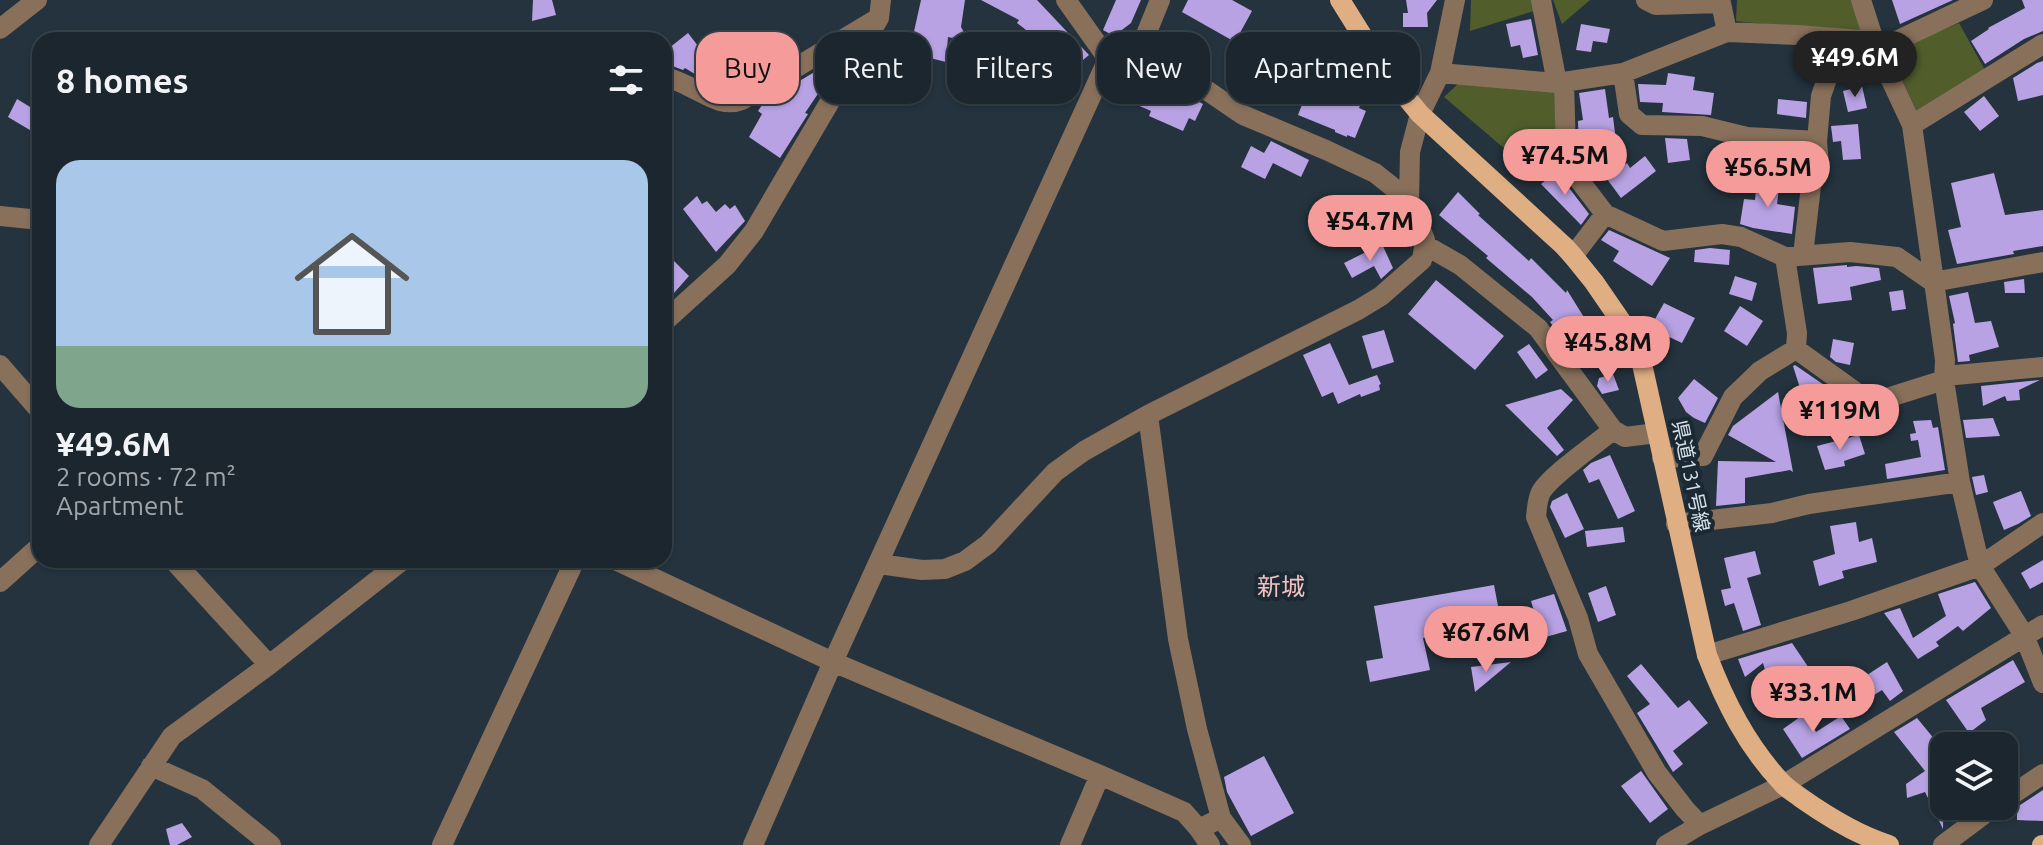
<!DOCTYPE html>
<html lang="en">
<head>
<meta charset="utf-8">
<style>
  body { margin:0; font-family:Ubuntu,"Noto Sans JP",sans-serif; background:#242e36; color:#f1f3f6; height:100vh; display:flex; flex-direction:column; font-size:30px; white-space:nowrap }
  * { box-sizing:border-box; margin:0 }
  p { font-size:26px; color:#a0a5aa }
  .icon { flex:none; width:44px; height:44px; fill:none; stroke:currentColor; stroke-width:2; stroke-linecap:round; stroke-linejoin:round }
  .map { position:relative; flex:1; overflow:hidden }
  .sheet { position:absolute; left:32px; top:32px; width:640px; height:536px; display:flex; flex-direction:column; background:#1b262e; border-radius:24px; box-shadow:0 2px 6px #0004,0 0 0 2px #39434a }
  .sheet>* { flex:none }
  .hud { position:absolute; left:696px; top:32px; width:760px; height:72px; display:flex; gap:16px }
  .tools { position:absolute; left:1930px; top:732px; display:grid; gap:16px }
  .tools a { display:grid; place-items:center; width:88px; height:88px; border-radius:16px; background:#1b262e; box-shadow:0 2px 6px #0004,0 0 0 2px #39434a; font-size:40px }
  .price { position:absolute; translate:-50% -68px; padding:0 18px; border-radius:28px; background:#f59b9a; color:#111; font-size:26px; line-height:52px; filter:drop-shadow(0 2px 4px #0008) }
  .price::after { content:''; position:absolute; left:50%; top:48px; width:24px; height:18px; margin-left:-12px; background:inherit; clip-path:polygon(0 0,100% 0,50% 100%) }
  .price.current { background:#222; color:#fff }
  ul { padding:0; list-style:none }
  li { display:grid; align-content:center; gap:16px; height:424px; padding:0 24px }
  li span { display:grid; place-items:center; height:248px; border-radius:24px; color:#555 }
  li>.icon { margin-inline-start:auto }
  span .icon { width:144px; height:144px; fill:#fffc; stroke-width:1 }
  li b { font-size:34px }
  h2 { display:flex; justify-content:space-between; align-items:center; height:96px; padding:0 24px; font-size:34px }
  .tag { padding:0 28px; border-radius:24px; background:#1b262e; box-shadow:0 2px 6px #0004,0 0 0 2px #39434a; font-size:28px; line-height:72px }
  .tag.current { background:#f59b9a; color:#111 }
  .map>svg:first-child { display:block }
  .green { fill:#515e2c }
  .building { fill:#b8a2e4 }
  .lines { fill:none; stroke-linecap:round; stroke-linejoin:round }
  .minor { stroke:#88705b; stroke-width:20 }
  .major { stroke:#e0ae83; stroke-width:20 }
  .labels { text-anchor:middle; stroke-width:8; stroke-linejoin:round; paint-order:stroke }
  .street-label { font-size:20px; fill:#d8e2e9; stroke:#1a2933 }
  .quarter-label { font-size:24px; fill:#f5c1c0; stroke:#1a2933 }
</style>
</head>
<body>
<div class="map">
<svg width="2043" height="845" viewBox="0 0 2043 845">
  <rect width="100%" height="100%" fill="#24333e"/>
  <path class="green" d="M1471,0H1534L1537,10L1470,31Z
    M1553,0H1590L1562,24Z
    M1737,0H1854L1866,35L1736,21Z
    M1959,23L1986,72L1918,114L1889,52Z
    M1458,84L1556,92L1558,164L1540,179L1444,97Z"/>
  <path class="building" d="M533,0H552L556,15L532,21Z
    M921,0H965L961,27L965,34L957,39L948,37L946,62L918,55L915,72L912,75V79H907L906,83L875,73L882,52L899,57L902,42L911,45Z
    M981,0H1037L1089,55L1070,71L1041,38L1039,40L1017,23L1019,20Z
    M1116,0H1141L1131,23L1114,36L1103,30Z
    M1188,0H1232L1252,11L1235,42L1182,12Z
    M1406,0H1437L1427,13L1428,27H1403V13H1408Z
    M1892,0H1953L1900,24Z
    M2022,0H2043V31L2024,39L1985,64L1971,41L1989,29L1988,28L2025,8Z
    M1531,19L1538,55L1523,58L1520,45L1511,47L1506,24Z
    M1581,24L1610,29L1607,43L1593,41L1591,52L1576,50Z
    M688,33L712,64L698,76L685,68L683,70L667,64L664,60V52Z
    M1279,51L1299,64L1280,92L1260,78Z
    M2043,61V95L2018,101L2013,78L2037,63Z
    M823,67L832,73L805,113L808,114L780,158L749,137L762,114L758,111L764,102L776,95L786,101L796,83Z
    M1668,73L1695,77L1693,90L1714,93L1711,115L1662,112L1663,103L1640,102L1638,84L1666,85Z
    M1114,78L1139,89L1148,82L1187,101L1190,97L1203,104L1195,121L1189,118L1183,131L1149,116L1151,111L1107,92Z
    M1312,79L1349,94L1352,89L1365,94L1359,108L1366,111L1355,138L1347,135V137L1335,132V130L1298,115Z
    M1862,86L1867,108L1848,112L1843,91Z
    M1605,89L1609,118L1613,117L1618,157L1583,161L1579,150L1578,121L1583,120L1579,93Z
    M1984,96L1999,116L1980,131L1964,112Z
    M17,99L40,113V136L8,117Z
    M1778,99L1807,102L1806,118L1777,114Z
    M1858,124L1861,159L1843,160L1841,141L1833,142L1831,126Z
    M1665,138L1687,139L1690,160L1668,163Z
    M1271,141L1309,160L1301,177L1273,163L1265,179L1241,167L1251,146L1264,153Z
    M1783,152L1797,153L1796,161L1806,162L1801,176L1781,174Z
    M1645,156L1656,171L1621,198L1607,179L1627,163L1630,168Z
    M1558,170L1563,180L1589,214L1581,225L1541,184Z
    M1994,173L2005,215L2043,210V246L2013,251L2014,254L1957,264L1948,230L1961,227L1951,183Z
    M1757,178L1780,181L1777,204L1795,207L1792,234L1753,228L1740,224L1744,199L1755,200Z
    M1458,192L1480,214L1478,215L1529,261L1531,258L1566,293L1567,290L1600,343L1578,358L1550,322L1553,320L1532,297L1486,258L1488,256L1439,215Z
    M697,196L702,204L707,201L716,212L725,204L730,209L735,205L745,221L716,252L683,209Z
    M1609,230L1670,258L1652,286L1613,261L1619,251L1601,240Z
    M1382,244L1393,268L1381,279L1374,266L1352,278L1344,263Z
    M1710,248L1730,250L1729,265L1694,262L1695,250Z
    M664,251L689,276L674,293L664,283Z
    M1847,265V267L1856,266L1879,268L1881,280L1850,287L1852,300L1818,304L1813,268Z
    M1735,276L1757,283L1752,301L1729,294Z
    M2024,279L2025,293H2005L2004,282Z
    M1436,280L1504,336L1475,370L1408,314Z
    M1903,290L1906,309L1892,311L1889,292Z
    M1968,292L1975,323L1991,321L1999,347L1969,355L1970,361L1958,362L1953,324L1955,323L1949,296Z
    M1664,303L1695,318L1682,343L1650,328Z
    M1740,306L1763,321L1747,346L1724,331Z
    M1384,330L1394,362L1372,369L1362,336Z
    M1833,339L1854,343L1850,365L1836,362L1830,357Z
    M1330,343L1349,385L1377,375L1381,384L1379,385L1380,390L1361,397L1360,394L1338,404L1333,392L1322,397L1303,355Z
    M1529,344L1548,370L1536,379L1517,352Z
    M1795,365L1827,387L1816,402L1811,399L1806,407L1793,366Z
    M1613,374L1619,390L1602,394L1597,386L1599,378Z
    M1694,379L1718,398L1705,423L1694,418L1686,412L1678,398Z
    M2040,380L2019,390L2020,400L2007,401L2005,396L1983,406L1981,386Z
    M1561,389L1573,400L1547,428L1564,450L1557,456L1505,405Z
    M1778,392L1793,472L1790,470L1745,478V503L1716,506L1718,461L1776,462L1728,435L1733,426Z
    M1993,418L2000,436L1966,438L1963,420Z
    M1931,420L1933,428L1938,427L1945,470L1887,479L1885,464L1921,457L1918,440L1911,441L1910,434L1916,433L1913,421Z
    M1859,435L1865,454L1844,461L1845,466L1825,470L1817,446Z
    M1610,455L1635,511L1618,519L1599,479L1589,483L1583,470L1591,463Z
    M1984,475L1988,492L1976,495L1972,477Z
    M2021,491L2031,516L2018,524L2004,530L1993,502Z
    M1567,493L1584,529L1565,538L1550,507L1552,501Z
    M1856,522L1859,542L1872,538L1877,562L1842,571L1844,578L1819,586L1813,561L1835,554L1830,526Z
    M1623,527L1625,542L1587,547L1585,531Z
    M1755,551L1761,574L1747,578L1761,625L1743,631L1734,603L1725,606L1721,590L1731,588L1724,558Z
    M2043,560V582L2030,589L2021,573Z
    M1975,582L1991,608L1963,631L1958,626L1936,642L1939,646L1918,659L1884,613L1900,608L1913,638L1946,616L1938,594Z
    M1494,585L1504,637L1487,640L1485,627L1423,638L1430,670L1370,682L1366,661L1383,658L1374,606Z
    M1606,586L1616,615L1598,622L1588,593Z
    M1554,594L1567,631L1542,638L1531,601Z
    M1792,643L1821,686L1792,697L1788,682L1777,686L1774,677L1768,680L1763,663L1745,677L1738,659Z
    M2013,660L2025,682L1981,708L1986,720L1969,733L1946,700Z
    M1511,662L1475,692L1471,667Z
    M1887,662L1903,691L1890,701L1882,690L1857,706L1847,680L1861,673L1864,677Z
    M1641,664L1678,708L1689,700L1708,723L1673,751L1683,764L1673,772L1637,713L1650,704L1627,676Z
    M1807,712L1816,732L1841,716L1850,729L1802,758L1783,729Z
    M1917,718L1940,746H1933L1944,766L1943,829L1925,792L1907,798L1906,784L1925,771L1894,732Z
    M1264,756L1294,813L1251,836L1227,792L1224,777Z
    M1641,771L1668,809L1650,823L1621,786Z
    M2043,790V821L2017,820V807Z
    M182,823L192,837L177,845H170L166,829Z"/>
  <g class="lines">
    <path class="minor" d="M1066,0L1108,59L1124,63L1153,65L1177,70L1243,115L1326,150L1375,173L1409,200
      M1541,0L1557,83
      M1646,0L1656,5L1721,3L1727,32
      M1861,0L1877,50L1912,125L1945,360L1944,380L1960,482L1980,566L2024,635L2043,683
      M0,29L37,0
      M1877,50L1983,0
      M1134,64L1160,0
      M1440,73L1557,83L1623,73L1727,32L1797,35L1874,41
      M1623,73L1629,114L1642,125L1702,126L1747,137L1817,141
      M664,76C672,79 680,82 688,86C706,94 722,108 742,100L875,20
      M1564,82L1566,152L1573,172L1605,214L1663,241L1722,234L1741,237L1785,257
      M1912,125L2043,44
      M0,216L40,220
      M1425,245L1460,265L1538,328L1613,430L1625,437L1657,433
      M1803,255L1811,186L1819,166L1817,141L1821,96L1829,73L1840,64
      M1573,256L1605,214
      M664,322L727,265L754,231L879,18L881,0
      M1796,349L1797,333L1785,257L1850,252L1897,257L1933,282L2043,262
      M0,365L40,411
      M1945,376L2043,367
      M1148,415L1178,639L1197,729L1221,818L1199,829
      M1613,430C1596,444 1551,475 1541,492C1537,500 1537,509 1536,517L1578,618L1588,654L1657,773L1685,809L1700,825
      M1662,458L1703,456L1733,397L1760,371L1796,349L1871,403L1944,380
      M1676,524L1772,513L1809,504L1960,482
      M173,560L269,665
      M615,560L833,662L1100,775L1184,812L1199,829L1210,845
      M879,564L922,570L945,569L965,561L988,544L1055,472L1084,451L1148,415L1358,310L1381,296L1422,260L1425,240L1409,200L1410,152L1420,114L1440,73L1455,0
      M0,582L40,546
      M1707,655L1851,611L1980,566L2043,523
      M151,766L202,789L271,845
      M2004,800L2043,774
      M1221,818L1241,845
      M99,845L172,736L269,665L403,560
      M442,845L575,560
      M753,845L833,662L1108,59
      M1070,845L1100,775
      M1666,845L1700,825L1783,785L2043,625
      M1943,845L1995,806"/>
    <path class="major" d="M1340,0L1383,69L1420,114L1564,246L1573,256L1594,282L1627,330L1642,364L1707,655C1725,702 1747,746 1782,783C1787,789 1795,793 1801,798C1828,817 1857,835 1889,845
      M2042,845H2043"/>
  </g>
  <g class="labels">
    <g class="street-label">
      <text transform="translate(1691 476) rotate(78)" y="7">県道131号線</text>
    </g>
    <g class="quarter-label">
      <text x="1281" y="595">新城</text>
    </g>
  </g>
</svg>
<div class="tools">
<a><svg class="icon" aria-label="layers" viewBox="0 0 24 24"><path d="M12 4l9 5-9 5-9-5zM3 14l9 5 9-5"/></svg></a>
</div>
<b class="price current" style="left:1855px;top:99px">¥49.6M</b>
<b class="price" style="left:1565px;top:197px">¥74.5M</b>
<b class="price" style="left:1768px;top:209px">¥56.5M</b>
<b class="price" style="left:1370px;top:263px">¥54.7M</b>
<b class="price" style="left:1608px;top:384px">¥45.8M</b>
<b class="price" style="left:1840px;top:452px">¥119M</b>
<b class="price" style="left:1486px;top:674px">¥67.6M</b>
<b class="price" style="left:1813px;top:734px">¥33.1M</b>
<div class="hud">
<a class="tag current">Buy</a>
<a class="tag">Rent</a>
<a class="tag">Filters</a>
<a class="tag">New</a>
<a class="tag">Apartment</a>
</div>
<section class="sheet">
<h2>8 homes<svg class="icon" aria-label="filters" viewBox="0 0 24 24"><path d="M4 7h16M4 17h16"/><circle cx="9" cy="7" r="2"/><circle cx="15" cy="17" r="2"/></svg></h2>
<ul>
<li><span style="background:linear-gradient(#a9c7e8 75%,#7fa58c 0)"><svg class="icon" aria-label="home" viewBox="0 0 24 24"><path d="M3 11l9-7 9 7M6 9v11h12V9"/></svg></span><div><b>¥49.6M</b><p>2 rooms · 72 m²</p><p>Apartment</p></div></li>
</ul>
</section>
</div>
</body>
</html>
